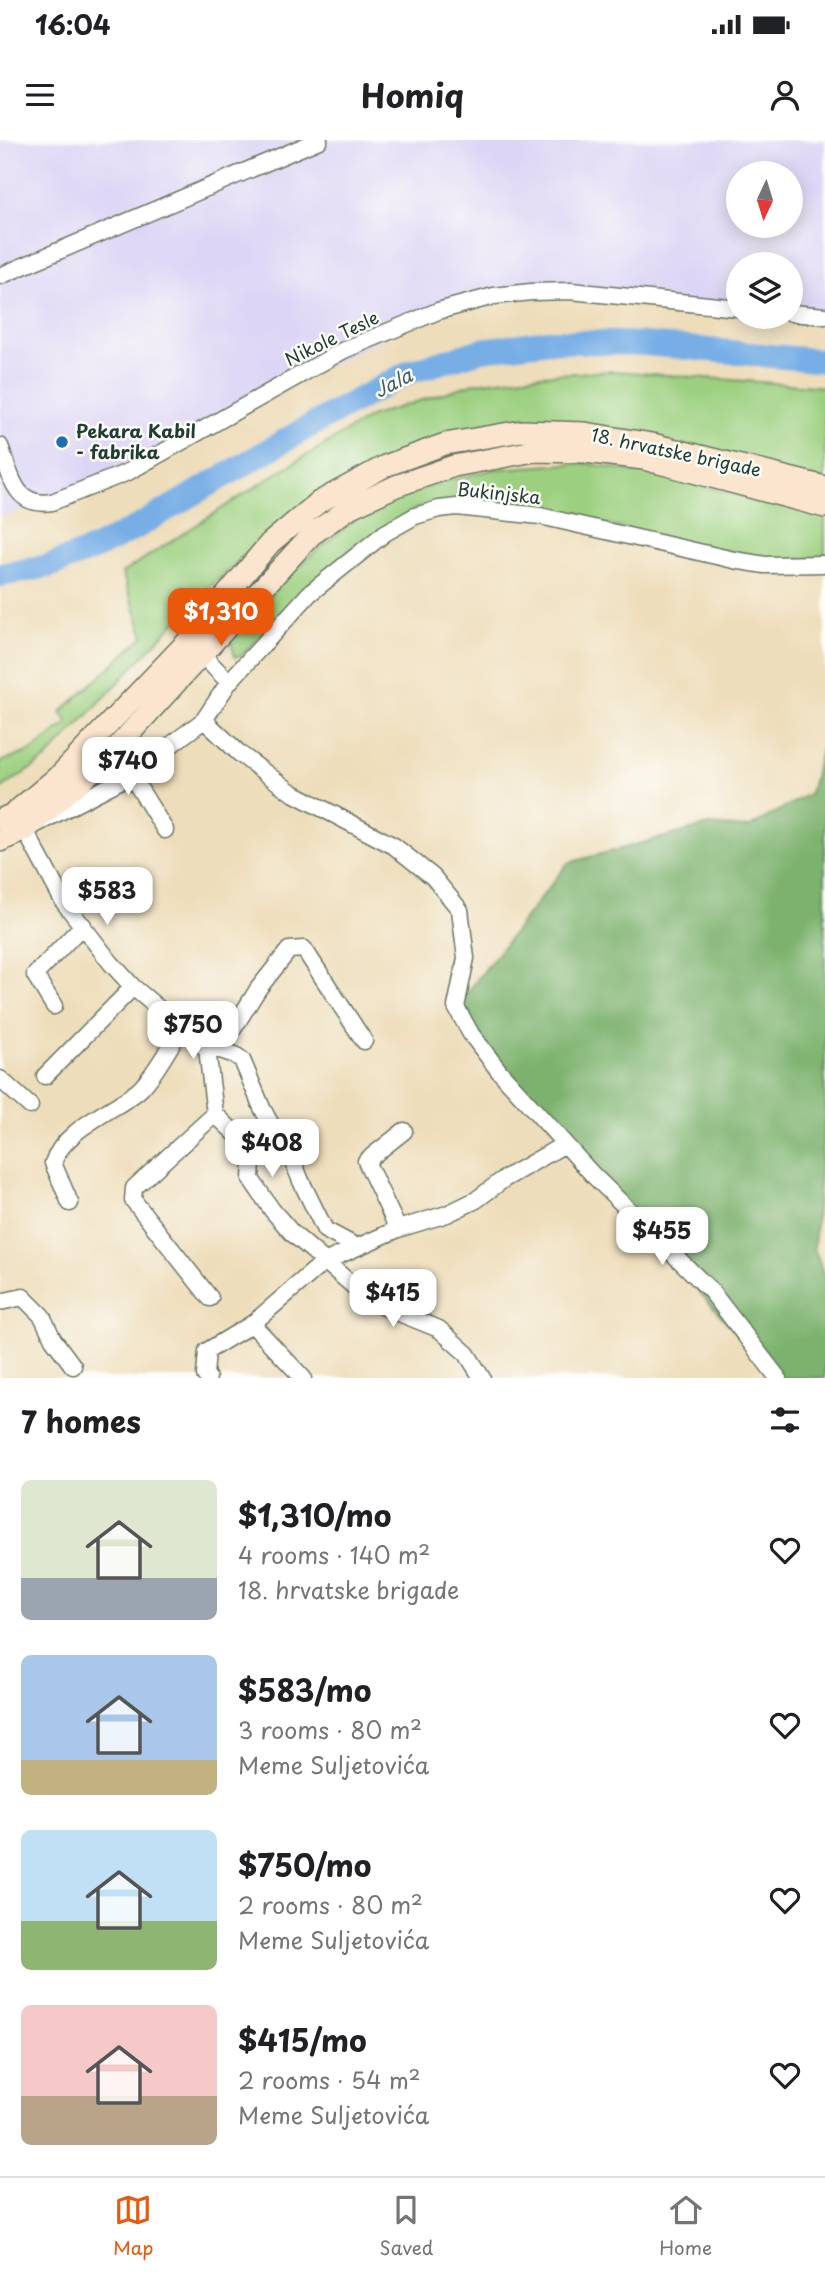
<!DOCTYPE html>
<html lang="en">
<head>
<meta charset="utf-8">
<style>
  body { margin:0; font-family:"Playpen Sans",sans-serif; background:#f2f2f2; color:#202124; height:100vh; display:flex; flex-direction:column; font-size:26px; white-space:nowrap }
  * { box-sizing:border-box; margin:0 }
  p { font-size:23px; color:#757577 }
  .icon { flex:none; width:38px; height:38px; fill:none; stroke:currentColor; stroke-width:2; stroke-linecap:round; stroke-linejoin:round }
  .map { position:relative; height:1238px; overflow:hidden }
  .drawer { display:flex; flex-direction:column; background:#fff; flex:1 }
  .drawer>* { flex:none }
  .needle { width:46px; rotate:184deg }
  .controls { position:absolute; left:726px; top:21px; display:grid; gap:14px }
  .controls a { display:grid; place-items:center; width:77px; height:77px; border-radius:50%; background:#fff; box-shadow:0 4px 18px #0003; font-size:35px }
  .price { position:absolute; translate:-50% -60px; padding:0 16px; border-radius:14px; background:#fff; color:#222; font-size:23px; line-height:46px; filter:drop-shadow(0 2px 4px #0008) }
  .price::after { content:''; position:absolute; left:50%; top:42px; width:21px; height:16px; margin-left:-10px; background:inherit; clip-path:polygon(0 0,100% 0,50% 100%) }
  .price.active { background:#ea580c; color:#fff }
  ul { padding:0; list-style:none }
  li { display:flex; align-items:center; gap:21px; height:175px; padding:0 21px }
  li span { display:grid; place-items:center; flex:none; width:196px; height:140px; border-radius:10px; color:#555 }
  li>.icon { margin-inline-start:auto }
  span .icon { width:84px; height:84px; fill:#fffc; stroke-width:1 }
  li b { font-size:30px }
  h2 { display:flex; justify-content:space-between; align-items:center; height:84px; padding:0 21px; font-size:30px }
  .status { display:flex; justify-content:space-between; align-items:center; height:49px; padding:0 35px; background:#fff; direction:ltr }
  .status svg { height:19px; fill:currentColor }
  header { display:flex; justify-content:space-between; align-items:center; height:91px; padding:0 21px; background:#fff; font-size:32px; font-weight:700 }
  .menu { display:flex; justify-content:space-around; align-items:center; height:98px; border-top:2px solid #e0e0e0; background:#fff; font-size:19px; color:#757577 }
  .menu a { display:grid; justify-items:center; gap:4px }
  .menu .active { color:#ea580c }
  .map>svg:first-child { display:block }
  .built { fill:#ddd5f6; fill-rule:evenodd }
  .green { fill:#9cd080; stroke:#5e865a; stroke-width:2 }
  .forest { fill:#7db26e; stroke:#4e7851; stroke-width:2 }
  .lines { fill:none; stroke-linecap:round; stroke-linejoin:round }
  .river { stroke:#77aee6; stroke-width:24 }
  .street-casing { stroke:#677563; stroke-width:19 }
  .secondary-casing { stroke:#677563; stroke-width:24 }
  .street { stroke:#fff; stroke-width:16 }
  .secondary { stroke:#fbe5cf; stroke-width:21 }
  .poi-dot { fill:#1f6fb2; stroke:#fdfcf7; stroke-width:2.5 }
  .labels { text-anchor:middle; stroke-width:5; stroke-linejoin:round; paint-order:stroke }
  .street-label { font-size:18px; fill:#1f3d34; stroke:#fdfcf7 }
  .poi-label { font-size:18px; font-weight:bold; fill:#1f3d34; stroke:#fdfcf7; text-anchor:start }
  .water-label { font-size:19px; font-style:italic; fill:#395f69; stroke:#fdfcf7 }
</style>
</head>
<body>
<div class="status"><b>16:04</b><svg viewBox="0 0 49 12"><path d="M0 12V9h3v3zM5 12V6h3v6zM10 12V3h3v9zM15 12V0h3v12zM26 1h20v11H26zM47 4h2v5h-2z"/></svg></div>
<header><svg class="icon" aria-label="menu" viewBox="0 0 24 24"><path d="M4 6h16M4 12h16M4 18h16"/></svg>Homiq<svg class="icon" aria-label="person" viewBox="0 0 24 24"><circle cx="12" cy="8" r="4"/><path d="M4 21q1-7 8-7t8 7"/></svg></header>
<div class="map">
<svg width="825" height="1238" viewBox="0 0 825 1238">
  <rect width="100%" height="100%" fill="#fdfcf7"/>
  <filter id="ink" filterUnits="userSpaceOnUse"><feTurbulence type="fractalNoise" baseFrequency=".0143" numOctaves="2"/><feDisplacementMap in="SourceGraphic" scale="14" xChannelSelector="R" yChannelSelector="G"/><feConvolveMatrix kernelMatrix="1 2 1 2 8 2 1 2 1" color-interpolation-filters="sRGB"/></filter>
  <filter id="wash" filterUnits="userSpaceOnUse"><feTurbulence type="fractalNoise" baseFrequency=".00686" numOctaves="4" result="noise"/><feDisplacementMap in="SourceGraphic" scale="28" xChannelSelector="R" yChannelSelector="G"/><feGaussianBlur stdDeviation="1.57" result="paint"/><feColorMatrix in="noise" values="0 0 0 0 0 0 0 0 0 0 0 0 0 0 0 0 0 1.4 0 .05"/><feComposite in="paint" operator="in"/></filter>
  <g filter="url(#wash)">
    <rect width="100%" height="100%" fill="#eeddba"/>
    <path class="built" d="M0,0H825V176L791,173V124H738V168L571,151L438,171L56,361L0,377ZM738,33H791V86H738Z"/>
    <path class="green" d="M612,231L825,247V340L467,293L281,382L199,457L46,619L0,649V622L31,611L68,583L61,572L144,496L122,433L277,333L372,276L475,243L540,235Z
      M584,323L667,337L771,363L825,373V418L785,419L738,414L512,364L470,361L415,369L307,450L241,516L235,517L229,495L310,416L361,375L429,345L495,329Z"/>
    <path class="forest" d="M825,595V972L814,1108L825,1138V1238H778L593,1035L456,867L568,723L709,685L748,688L810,653Z"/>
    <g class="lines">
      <path class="river" d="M0,435L49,426L96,408L137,387L308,287L409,232L482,210L549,201L646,204L825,221"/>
    </g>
  </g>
  <g filter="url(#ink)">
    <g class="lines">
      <defs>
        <path id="street" d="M0,136L319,0
          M791,173L825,176
          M0,306C11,335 14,368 52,362L128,332L344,210L438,171L494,156L531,152L571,151L738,168
          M194,507L229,542
          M204,580L240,614L291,652L394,706L433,737L460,770L466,818L456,867L471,894L499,931L593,1035L711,1151L778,1238
          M131,635L165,690
          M54,866L35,835L83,785
          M207,909L215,974L245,1003L252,1021L251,1039L272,1070L292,1093L372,1162L439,1189L467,1214L482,1238
          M220,910L258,849L289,810L304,809L364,901
          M45,936L133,847
          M0,939L30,966
          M70,1063L53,1023C64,989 112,972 138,951C152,939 170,906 181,889
          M398,1089L366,1021L404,991
          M357,1107L325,1090L301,1041L292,1019L276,994L262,968L242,920L235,915L220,910L207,909L133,847L111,823L63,761L25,690L131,635L204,580L229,542L309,454L385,393L415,376L439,369L457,367L540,376L734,420L765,425L825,424
          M210,1158L133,1060L134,1048L215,974
          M0,1162L23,1157L42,1176L53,1199L73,1226
          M252,1184L303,1238
          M208,1238L205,1235L207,1211L252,1184L324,1122L398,1089L447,1074L476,1060L504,1039L565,1004"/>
        <path id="secondary" d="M0,680L13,674L60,635L187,502L270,403L319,362L385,326L445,304L522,291L585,293L652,304L825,347
          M0,701L25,690L108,617L311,395L351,367L396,346L454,326L534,311L585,312L644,319L825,367"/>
      </defs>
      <use href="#street" class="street-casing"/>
      <use href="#secondary" class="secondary-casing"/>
      <use href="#street" class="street"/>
      <use href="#secondary" class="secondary"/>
    </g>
  </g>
  <circle class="poi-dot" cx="62" cy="302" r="7"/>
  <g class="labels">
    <g class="street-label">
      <text transform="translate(332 199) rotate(-26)" y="6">Nikole Tesle</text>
      <text transform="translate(676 313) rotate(12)" y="6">18. hrvatske brigade</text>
      <text transform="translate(499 354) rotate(6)" y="6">Bukinjska</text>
    </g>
    <g class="poi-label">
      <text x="76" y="298">Pekara Kabil<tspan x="76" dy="21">- fabrika</tspan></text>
    </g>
    <g class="water-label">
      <text transform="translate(393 243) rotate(-27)" y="7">Jala</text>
    </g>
  </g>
</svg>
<div class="controls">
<a><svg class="needle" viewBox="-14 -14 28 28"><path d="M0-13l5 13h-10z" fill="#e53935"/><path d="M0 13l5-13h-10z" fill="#757577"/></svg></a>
<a><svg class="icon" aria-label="layers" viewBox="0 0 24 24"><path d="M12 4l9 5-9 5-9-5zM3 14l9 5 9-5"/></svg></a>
</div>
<b class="price active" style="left:221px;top:508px">$1,310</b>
<b class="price" style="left:128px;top:657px">$740</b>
<b class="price" style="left:107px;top:787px">$583</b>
<b class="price" style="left:193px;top:921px">$750</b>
<b class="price" style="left:272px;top:1039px">$408</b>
<b class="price" style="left:662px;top:1127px">$455</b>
<b class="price" style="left:393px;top:1189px">$415</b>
</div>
<section class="drawer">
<h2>7 homes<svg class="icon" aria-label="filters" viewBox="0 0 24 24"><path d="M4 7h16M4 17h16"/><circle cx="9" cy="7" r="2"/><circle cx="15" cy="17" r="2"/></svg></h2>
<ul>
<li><span style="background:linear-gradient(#dfe7d0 70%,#9aa5b1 0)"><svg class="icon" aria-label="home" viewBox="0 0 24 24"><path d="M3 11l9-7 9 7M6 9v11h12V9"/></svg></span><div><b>$1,310/mo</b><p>4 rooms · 140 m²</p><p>18. hrvatske brigade</p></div><svg class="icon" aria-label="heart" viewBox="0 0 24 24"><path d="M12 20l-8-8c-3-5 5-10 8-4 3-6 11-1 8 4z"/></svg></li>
<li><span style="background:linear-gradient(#a9c7e8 75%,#c2b280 0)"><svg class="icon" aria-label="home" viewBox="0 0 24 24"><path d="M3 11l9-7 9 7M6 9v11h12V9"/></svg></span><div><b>$583/mo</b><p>3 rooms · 80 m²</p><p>Meme Suljetovića</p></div><svg class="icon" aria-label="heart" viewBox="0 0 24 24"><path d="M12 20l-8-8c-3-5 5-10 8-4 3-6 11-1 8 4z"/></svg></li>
<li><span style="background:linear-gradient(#bfe0f5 65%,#8fb573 0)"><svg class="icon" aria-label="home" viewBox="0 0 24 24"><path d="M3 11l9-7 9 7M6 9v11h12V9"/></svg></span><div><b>$750/mo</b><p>2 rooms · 80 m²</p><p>Meme Suljetovića</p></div><svg class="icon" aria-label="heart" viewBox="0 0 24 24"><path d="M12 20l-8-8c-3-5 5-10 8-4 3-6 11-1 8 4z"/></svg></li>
<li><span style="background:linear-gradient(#f6c9c9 65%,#b9a48a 0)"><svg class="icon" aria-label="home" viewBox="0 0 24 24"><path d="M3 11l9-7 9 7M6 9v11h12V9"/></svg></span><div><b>$415/mo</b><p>2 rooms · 54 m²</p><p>Meme Suljetovića</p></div><svg class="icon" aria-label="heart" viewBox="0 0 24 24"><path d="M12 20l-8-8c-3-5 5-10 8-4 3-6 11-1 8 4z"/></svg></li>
</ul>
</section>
<nav class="menu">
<a class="active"><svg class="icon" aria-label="map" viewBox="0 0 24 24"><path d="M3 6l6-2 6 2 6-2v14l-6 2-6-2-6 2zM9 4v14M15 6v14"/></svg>Map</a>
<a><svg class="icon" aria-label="saved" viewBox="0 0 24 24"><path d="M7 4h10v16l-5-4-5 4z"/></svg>Saved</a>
<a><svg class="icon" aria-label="home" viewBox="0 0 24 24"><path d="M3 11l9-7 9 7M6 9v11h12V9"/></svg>Home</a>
</nav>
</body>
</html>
